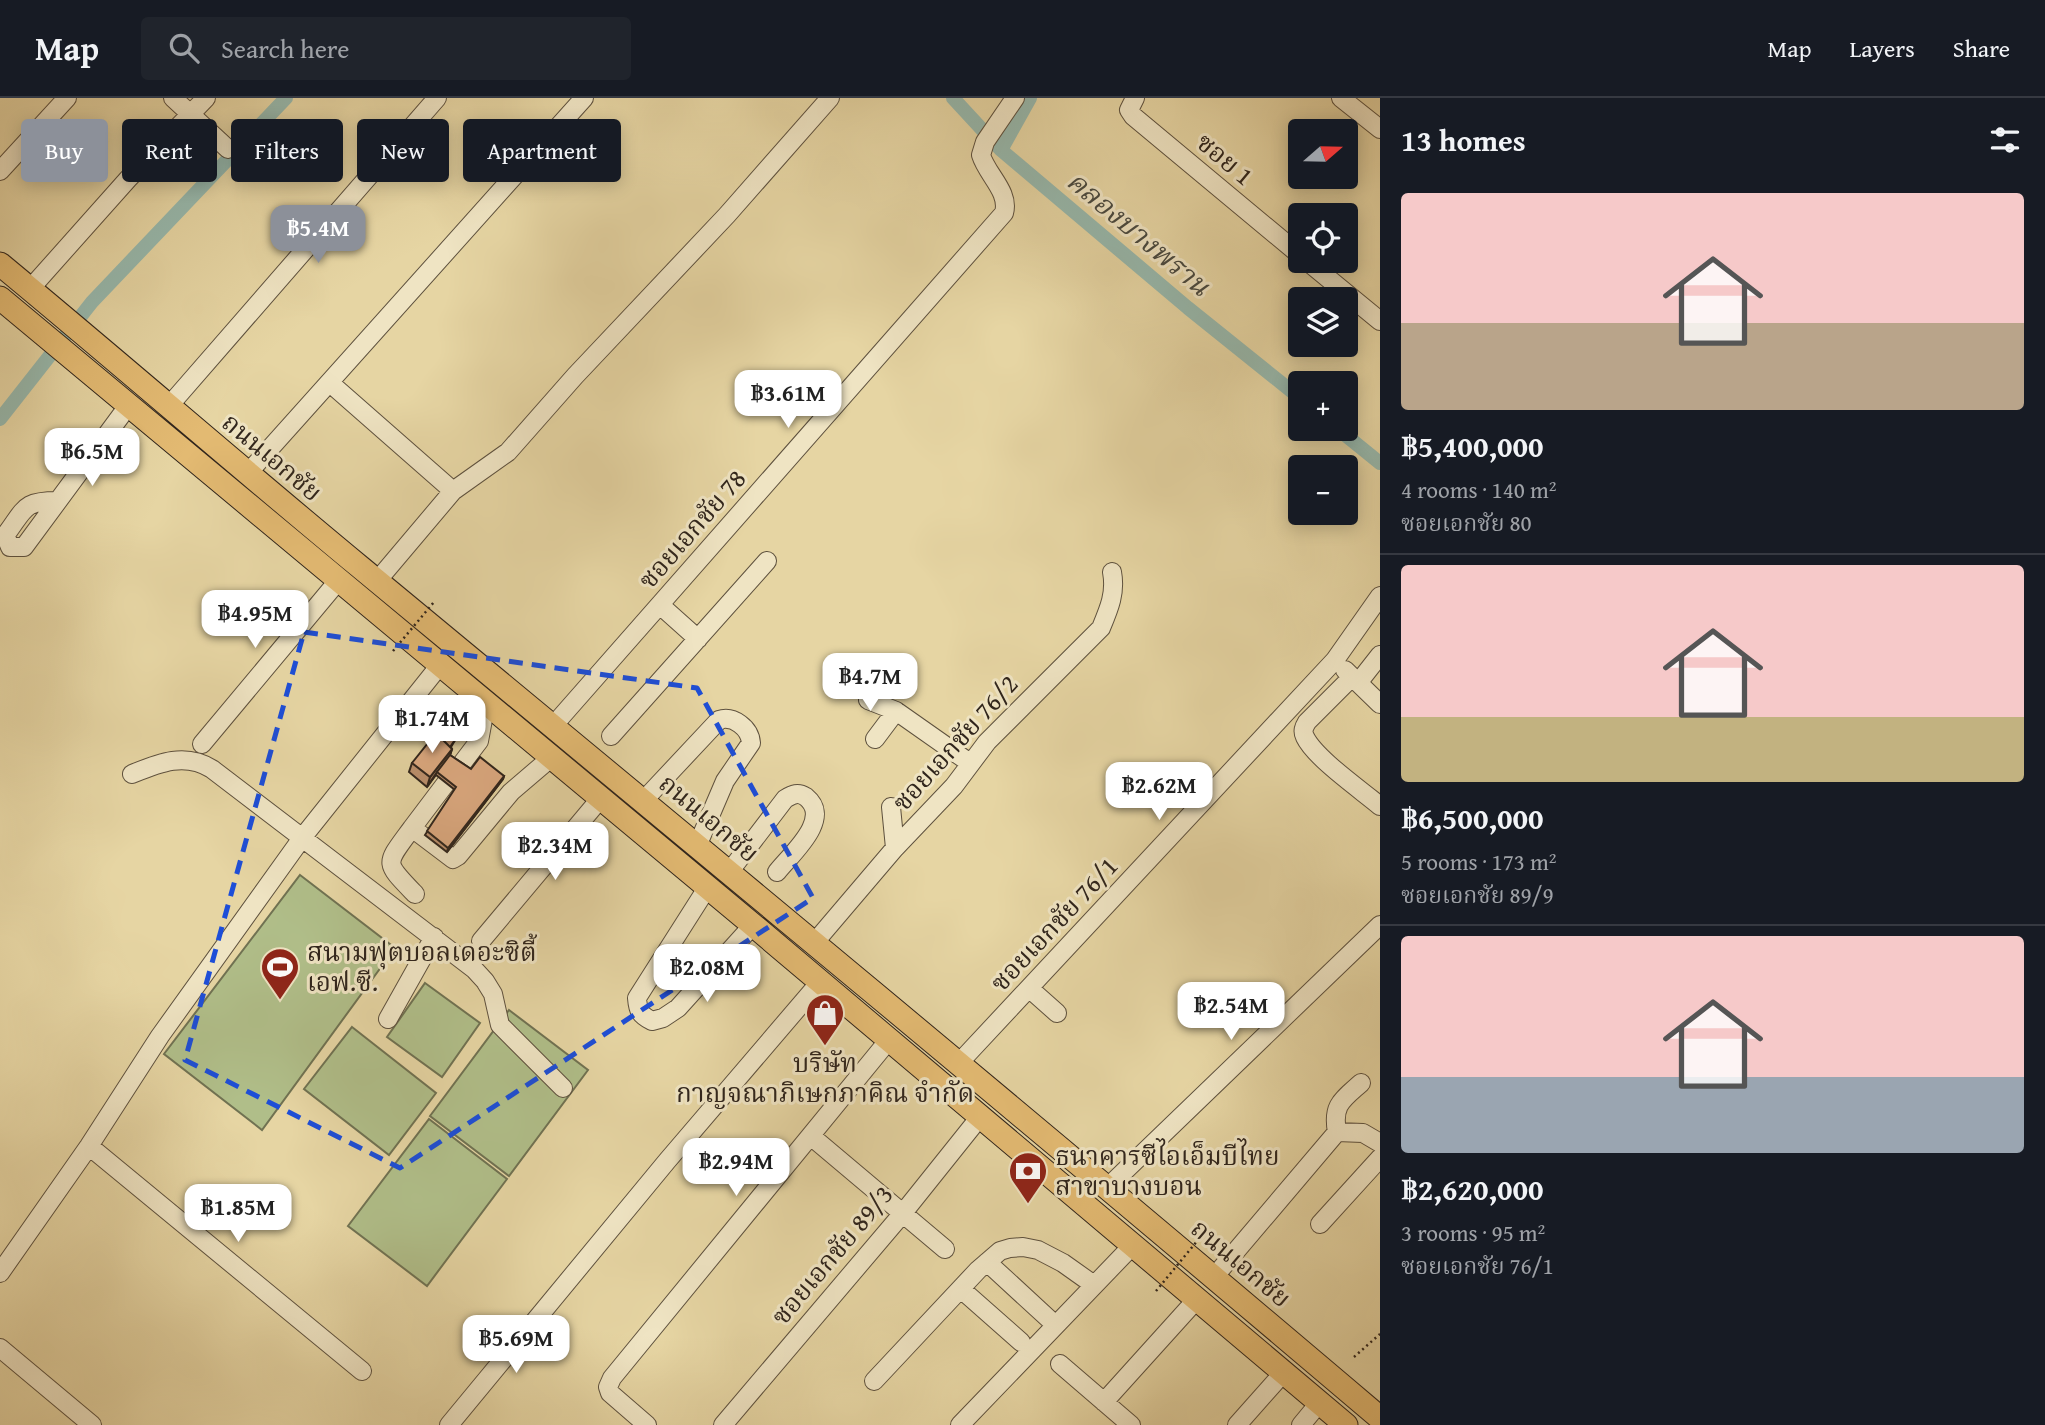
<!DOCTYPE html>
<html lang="en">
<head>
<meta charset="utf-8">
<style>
  body { margin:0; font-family:"Gentium Book Plus","Noto Serif Thai",serif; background:#20242c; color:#f1f3f6; height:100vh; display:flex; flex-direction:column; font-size:26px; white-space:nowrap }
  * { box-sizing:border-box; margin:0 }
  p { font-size:23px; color:#9ea1a6 }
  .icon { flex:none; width:38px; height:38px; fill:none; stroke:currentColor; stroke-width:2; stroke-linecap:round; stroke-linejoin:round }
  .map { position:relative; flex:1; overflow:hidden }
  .sheet { display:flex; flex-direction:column; background:#171b24; width:665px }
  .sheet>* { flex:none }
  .hud { position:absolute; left:21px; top:21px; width:665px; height:63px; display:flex; gap:14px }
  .needle { width:46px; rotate:70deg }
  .tools { position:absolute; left:1288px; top:21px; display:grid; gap:14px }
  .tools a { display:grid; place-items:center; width:70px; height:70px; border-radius:7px; background:#171b24; box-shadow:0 4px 18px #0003; font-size:35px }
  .price { position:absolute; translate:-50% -60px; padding:0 16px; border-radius:14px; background:#fff; color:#222; font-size:23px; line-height:46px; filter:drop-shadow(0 2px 4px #0008) }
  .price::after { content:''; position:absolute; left:50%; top:42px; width:21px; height:16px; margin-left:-10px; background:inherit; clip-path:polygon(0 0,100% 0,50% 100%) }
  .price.on { background:#8c9099; color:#fff }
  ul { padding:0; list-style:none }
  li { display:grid; align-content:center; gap:14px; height:371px; padding:0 21px }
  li+li { border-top:2px solid #363941 }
  li span { display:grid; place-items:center; height:217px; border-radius:7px; color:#555 }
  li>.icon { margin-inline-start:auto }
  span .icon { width:126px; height:126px; fill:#fffc; stroke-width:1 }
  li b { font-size:30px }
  h2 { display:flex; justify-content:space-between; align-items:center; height:84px; padding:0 21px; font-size:30px }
  .pill { padding:0 24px; border-radius:7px; background:#171b24; box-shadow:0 4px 18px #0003; font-size:24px; line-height:63px }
  .pill.on { background:#8c9099; color:#fff }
  header { display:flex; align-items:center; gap:42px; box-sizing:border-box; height:98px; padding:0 35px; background:#171b24; border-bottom:2px solid #363941 }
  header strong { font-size:33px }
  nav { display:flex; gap:38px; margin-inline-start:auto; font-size:24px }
  .search { width:490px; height:63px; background:#20242c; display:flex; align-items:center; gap:18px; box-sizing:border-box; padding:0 24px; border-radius:7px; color:#9ea1a6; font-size:26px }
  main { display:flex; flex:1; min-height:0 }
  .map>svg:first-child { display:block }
  .green { fill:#b0be89; stroke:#707252; stroke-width:2 }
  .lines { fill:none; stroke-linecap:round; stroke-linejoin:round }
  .canal { stroke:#97b8ac; stroke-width:14 }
  .minor-casing { stroke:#5e513e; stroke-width:20 }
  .major-casing { stroke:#30251c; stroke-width:25 }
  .path { stroke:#30251c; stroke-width:2.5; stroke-dasharray:2 3.5; stroke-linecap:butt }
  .minor { stroke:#efe4c3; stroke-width:18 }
  .major { stroke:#e3ba72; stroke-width:23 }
  .path-bridge { stroke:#30251c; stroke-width:2.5; stroke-dasharray:2 3.5; stroke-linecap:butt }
  .wall { fill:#bd916e; stroke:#30251c; stroke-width:2 }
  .shaded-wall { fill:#9a765a; stroke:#30251c; stroke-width:2 }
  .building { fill:#dca980; stroke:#30251c; stroke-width:2 }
  .marked { fill:none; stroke:#1d4ed8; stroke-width:5; stroke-dasharray:14 9; stroke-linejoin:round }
  .labels { text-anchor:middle; stroke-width:6; stroke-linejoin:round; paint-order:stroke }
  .street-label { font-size:26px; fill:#30251c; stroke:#efe4c3 }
  .poi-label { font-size:26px; fill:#30251c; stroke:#efe4c3; text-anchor:start }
  .water-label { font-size:28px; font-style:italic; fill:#4a4a40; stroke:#efe4c3 }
</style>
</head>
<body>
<header>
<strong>Map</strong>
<div class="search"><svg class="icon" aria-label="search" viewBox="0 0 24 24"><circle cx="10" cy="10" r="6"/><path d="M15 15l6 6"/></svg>Search here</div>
<nav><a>Map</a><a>Layers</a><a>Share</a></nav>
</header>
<main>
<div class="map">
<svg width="1380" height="1327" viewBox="0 0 1380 1327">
  <rect width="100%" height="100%" fill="#e6d5a3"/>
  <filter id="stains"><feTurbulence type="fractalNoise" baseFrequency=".00286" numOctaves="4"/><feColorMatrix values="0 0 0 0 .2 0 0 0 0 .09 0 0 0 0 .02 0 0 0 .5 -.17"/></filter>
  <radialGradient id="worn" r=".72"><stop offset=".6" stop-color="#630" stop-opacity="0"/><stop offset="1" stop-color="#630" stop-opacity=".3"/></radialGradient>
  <path class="green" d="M300,777L395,850L262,1032L164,956Z
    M425,885L480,925L442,979L387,939Z
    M509,912L588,972L509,1078L430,1018Z
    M352,929L436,995L389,1057L304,991Z
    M429,1021L507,1081L427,1188L348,1128Z"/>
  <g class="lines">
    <path class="canal" d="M953,0L1001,52L1188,210L1300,300
      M1001,52L1030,0
      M0,321L92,204L286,0
      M1338,331L1380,365"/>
    <defs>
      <path id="minor" d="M173,0L228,51
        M1135,0L1129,12L1133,18L1300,157
        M1341,0L1380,31
        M0,73L67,0
        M1307,163L1380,223
        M30,191L128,81L206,0
        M330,285L453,393
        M168,309L437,0
        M248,375L584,0
        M58,403C24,403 26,409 7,435L6,439L10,449H24L128,308
        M377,483L453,393L508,354L575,278L727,117L830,0
        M660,507L698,541
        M1345,572L1380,606
        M1352,579L1307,624C1304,629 1302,633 1305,639C1315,660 1361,692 1380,708
        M1358,585L1380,557
        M868,602L896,613L970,665
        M553,628L1004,115C1010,94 987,77 981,57L985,44L1015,0
        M611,638L767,463
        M875,641L896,613
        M202,646L338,483
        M460,668L479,643L486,605
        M132,676C159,665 185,654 212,671L474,871L485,883L493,896L500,927L563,990
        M446,685L412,730L453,761L458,758L511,694L552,659
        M644,702L719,622C733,617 750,630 751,645L725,683L698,746
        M891,709L895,750
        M412,730C385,767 383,763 415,796
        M730,773L785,701C793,696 798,694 806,699C833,721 791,756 777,774
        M707,790L637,900C638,913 640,917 652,923L663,920L678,910L753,827
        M481,843L600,701
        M815,844L895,750L954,688L987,644L1101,530C1109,511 1116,495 1112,474
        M1030,891L1057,915
        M388,921L434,839
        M958,966L1335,562L1380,498
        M1337,1034C1332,1007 1342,1002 1361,985
        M812,1039L945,1151
        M89,1048L362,1273
        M1108,1089L1380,827
        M1320,1126L1380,1060
        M987,1164L1050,1222
        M0,1175L89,1048L160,938L302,740L440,567
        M1214,1179L1337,1034L1363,1035L1380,1045
        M961,1191L1021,1244
        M0,1250L92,1327
        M1060,1266L1131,1327
        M874,1283L978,1172L1000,1153L1010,1150L1023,1149L1038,1152L1063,1165L1094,1187
        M1104,1304L1197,1201
        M449,1327L667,1063L820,884
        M647,1327L610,1295L608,1289L612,1280L888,943
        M723,1327L903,1115L979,1020
        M960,1327L1133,1147
        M1237,1327L1284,1274
        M1301,1327L1320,1304"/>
      <path id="major" d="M0,166C121,266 239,369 360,469C701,751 1042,1033 1380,1320
        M0,200L753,827L1346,1327"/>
    </defs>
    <use href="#minor" class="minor-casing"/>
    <use href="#major" class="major-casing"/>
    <path class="path" d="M1354,1259L1380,1236"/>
    <use href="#minor" class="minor"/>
    <use href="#major" class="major"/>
    <path class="path-bridge" d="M393,553L434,504
      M1156,1193L1198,1142"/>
  </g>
  <path class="wall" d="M457,639L451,649L452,651L450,657L471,671L504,678L503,681L447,754L425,737L455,692L436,677L427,689L409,674L412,665L441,640Z"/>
  <path class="shaded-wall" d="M452,651L449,661L437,674L427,689L430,679Z
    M504,678L503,681L447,754L448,750Z"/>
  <path class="building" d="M447,631L457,639L450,649L441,640Z
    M436,635L452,651L430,679L412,665Z
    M450,657L471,671L480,659L504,678L448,750L427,733L456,689L437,674Z"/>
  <path class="marked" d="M304,534L697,590L813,800L400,1070L185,962Z"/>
  <defs>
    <symbol id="stadium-pin" viewBox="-11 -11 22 30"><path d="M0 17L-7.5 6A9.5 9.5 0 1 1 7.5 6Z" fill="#8f2418" stroke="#efe4c3"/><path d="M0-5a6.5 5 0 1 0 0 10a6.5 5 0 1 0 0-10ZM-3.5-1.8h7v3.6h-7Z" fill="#fff"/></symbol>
    <symbol id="shop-pin" viewBox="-11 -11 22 30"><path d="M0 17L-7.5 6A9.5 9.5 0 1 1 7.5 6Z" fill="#8f2418" stroke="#efe4c3"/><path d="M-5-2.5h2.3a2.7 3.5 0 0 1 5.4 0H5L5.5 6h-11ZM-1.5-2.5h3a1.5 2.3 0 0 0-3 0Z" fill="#fff"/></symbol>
    <symbol id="bank-pin" viewBox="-11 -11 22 30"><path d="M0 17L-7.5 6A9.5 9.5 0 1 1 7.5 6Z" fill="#8f2418" stroke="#efe4c3"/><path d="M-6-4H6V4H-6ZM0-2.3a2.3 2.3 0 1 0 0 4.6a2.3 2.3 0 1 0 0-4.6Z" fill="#fff"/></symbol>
  </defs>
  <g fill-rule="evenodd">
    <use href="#stadium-pin" x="258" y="847" width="44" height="60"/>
    <use href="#shop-pin" x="803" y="893" width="44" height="60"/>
    <use href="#bank-pin" x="1006" y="1051" width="44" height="60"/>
  </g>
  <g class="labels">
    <g class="street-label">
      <text transform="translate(1225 61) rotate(40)" y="9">ซอย 1</text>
      <text transform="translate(272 359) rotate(40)" y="9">ถนนเอกชัย</text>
      <text transform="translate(692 431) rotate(-49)" y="9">ซอยเอกชัย 78</text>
      <text transform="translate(955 645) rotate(-48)" y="9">ซอยเอกชัย 76/2</text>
      <text transform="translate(709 720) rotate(40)" y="9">ถนนเอกชัย</text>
      <text transform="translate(1054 826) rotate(-47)" y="9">ซอยเอกชัย 76/1</text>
      <text transform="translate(832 1157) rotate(-50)" y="9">ซอยเอกชัย 89/3</text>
      <text transform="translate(1241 1165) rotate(40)" y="9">ถนนเอกชัย</text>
    </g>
    <g class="poi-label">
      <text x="307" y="863">สนามฟุตบอลเดอะซิตี้<tspan x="307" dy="30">เอฟ.ซี.</tspan></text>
      <text x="825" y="974" text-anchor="middle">บริษัท<tspan x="825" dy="30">กาญจณาภิเษกภาคิณ จำกัด</tspan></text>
      <text x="1055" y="1067">ธนาคารซีไอเอ็มบีไทย<tspan x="1055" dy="30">สาขาบางบอน</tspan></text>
    </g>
    <g class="water-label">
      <text transform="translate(1139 135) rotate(40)" y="10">คลองบางพราน</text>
    </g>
  </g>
  <rect width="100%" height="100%" filter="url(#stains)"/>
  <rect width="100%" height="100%" fill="url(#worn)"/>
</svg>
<div class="tools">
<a><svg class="needle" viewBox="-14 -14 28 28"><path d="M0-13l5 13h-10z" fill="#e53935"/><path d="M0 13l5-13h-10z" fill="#9ea1a6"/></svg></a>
<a><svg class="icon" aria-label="locate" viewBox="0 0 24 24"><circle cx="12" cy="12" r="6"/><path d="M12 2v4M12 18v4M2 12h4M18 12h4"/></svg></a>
<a><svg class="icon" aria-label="layers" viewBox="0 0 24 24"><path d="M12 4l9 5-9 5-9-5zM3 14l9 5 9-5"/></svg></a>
<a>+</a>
<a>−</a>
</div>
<b class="price on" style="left:318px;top:167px">฿5.4M</b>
<b class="price" style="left:788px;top:332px">฿3.61M</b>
<b class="price" style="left:92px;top:390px">฿6.5M</b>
<b class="price" style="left:255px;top:552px">฿4.95M</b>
<b class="price" style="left:870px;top:615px">฿4.7M</b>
<b class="price" style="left:432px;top:657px">฿1.74M</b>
<b class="price" style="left:1159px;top:724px">฿2.62M</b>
<b class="price" style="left:555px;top:784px">฿2.34M</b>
<b class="price" style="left:707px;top:906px">฿2.08M</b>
<b class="price" style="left:1231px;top:944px">฿2.54M</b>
<b class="price" style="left:736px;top:1100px">฿2.94M</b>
<b class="price" style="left:238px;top:1146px">฿1.85M</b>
<b class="price" style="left:516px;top:1277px">฿5.69M</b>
<div class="hud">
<a class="pill on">Buy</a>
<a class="pill">Rent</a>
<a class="pill">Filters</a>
<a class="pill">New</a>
<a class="pill">Apartment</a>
</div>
</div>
<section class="sheet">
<h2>13 homes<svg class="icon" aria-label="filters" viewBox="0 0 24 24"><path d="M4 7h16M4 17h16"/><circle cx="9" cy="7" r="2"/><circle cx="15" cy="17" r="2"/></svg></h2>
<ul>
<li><span style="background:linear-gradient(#f6c9c9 60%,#b9a48a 0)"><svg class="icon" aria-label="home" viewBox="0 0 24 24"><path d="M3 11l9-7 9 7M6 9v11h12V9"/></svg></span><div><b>฿5,400,000</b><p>4 rooms · 140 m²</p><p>ซอยเอกชัย 80</p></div></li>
<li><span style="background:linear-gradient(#f6c9c9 70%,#c2b280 0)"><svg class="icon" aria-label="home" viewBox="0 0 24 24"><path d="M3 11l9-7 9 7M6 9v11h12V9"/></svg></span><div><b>฿6,500,000</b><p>5 rooms · 173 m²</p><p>ซอยเอกชัย 89/9</p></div></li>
<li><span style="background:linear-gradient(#f6c9c9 65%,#9aa5b1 0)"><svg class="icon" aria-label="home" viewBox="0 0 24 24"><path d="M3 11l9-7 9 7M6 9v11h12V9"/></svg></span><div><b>฿2,620,000</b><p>3 rooms · 95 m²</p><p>ซอยเอกชัย 76/1</p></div></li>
</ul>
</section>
</main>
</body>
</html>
